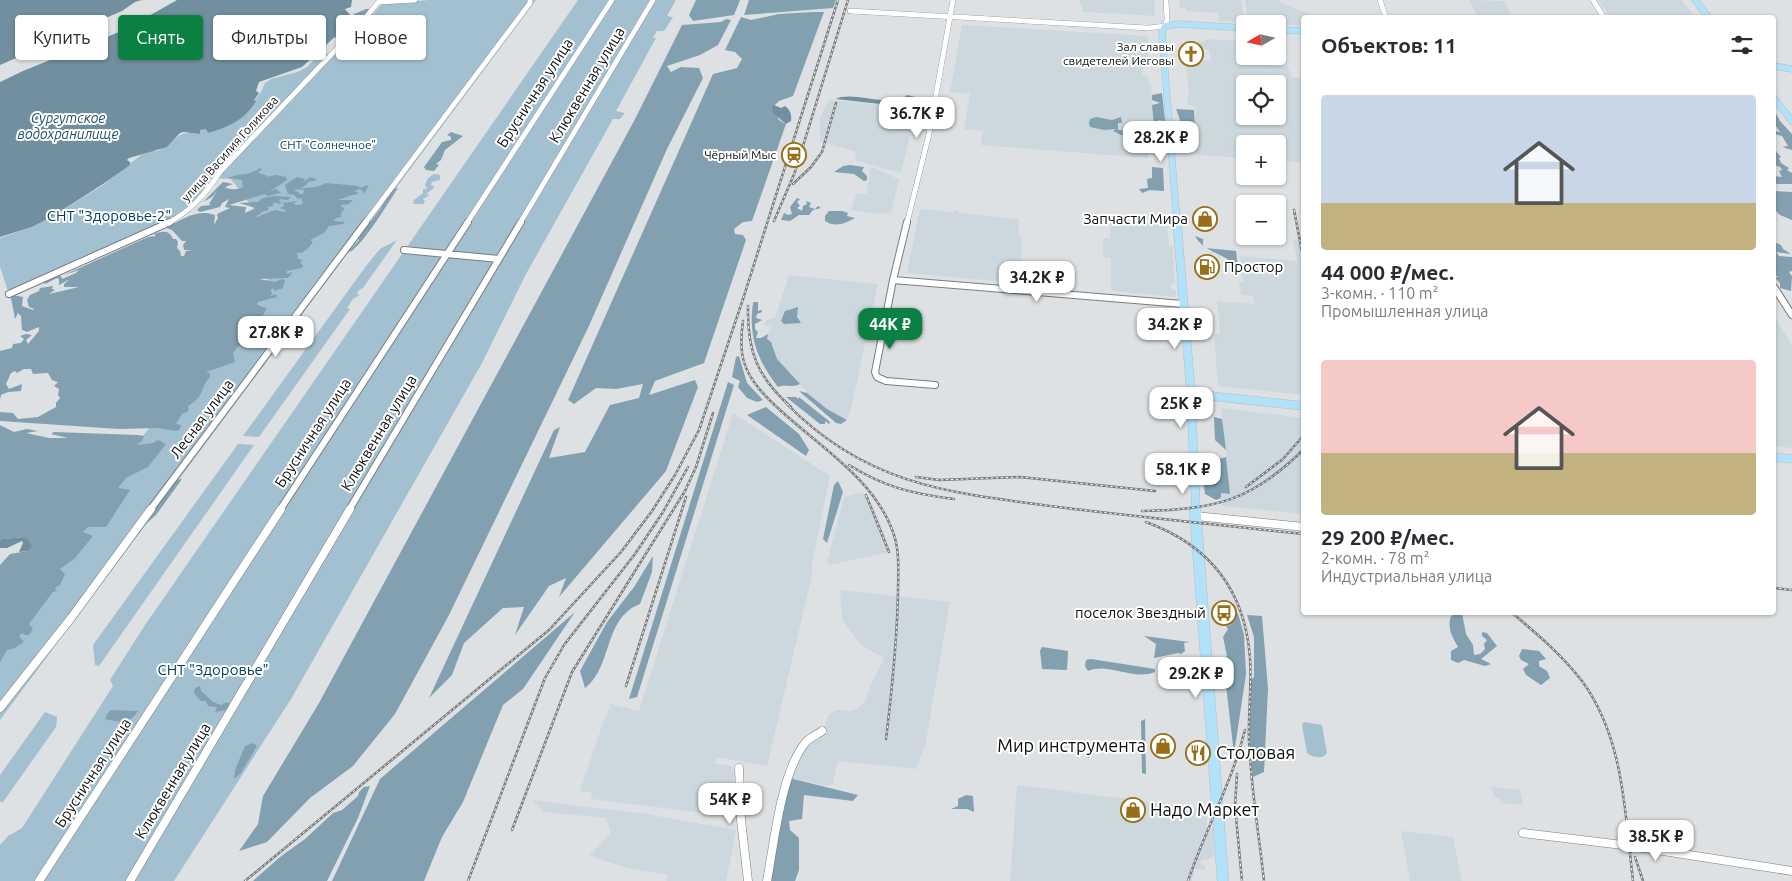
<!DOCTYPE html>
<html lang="ru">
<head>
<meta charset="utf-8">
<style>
  body { margin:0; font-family:Ubuntu,sans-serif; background:#f7f7f7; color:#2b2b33; height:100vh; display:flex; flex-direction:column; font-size:19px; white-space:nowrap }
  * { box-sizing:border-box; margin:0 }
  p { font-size:16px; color:#7c7c81 }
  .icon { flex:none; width:28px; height:28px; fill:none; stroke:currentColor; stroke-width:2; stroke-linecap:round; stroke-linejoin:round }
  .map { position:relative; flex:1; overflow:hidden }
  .panel { position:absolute; left:1301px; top:15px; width:475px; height:600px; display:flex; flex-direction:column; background:#fff; border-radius:5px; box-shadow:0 1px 4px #0004 }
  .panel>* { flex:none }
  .hud { position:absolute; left:15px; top:15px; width:475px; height:45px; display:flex; gap:10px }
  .needle { width:32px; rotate:261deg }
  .controls { position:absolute; left:1236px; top:15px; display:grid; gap:10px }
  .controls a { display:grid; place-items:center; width:50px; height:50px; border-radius:5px; background:#fff; box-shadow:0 1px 4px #0004; font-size:25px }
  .price { position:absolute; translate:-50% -42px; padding:0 11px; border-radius:10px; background:#fff; color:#222; font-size:16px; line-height:32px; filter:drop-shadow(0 1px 2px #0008) }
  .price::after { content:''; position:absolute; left:50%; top:30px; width:15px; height:11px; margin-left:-8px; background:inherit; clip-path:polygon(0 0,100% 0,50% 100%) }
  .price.active { background:#0b8043; color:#fff }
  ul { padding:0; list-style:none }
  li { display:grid; align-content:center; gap:10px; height:265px; padding:0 20px }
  li span { display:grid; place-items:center; height:155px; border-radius:5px; color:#555 }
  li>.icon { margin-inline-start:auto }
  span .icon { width:90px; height:90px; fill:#fffc; stroke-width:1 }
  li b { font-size:21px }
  h2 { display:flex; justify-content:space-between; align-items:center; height:60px; padding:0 20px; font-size:21px }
  .tag { padding:0 18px; border-radius:5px; background:#fff; box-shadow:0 1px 4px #0004; font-size:18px; line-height:45px }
  .tag.active { background:#0b8043; color:#fff }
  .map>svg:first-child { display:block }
  .built { fill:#cdd8de; fill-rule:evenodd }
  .green { fill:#a3c0d0 }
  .forest { fill:#82a0b0 }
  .water { fill:#718f9e }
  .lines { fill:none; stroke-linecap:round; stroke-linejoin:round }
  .minor-far2-casing { stroke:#7a7d7f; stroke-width:5.5 }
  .minor-far1-casing { stroke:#7a7d7f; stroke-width:8 }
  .minor-casing { stroke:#7a7d7f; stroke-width:9 }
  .major-far2-casing { stroke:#bcbcbc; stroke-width:7 }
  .major-far1-casing { stroke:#bcbcbc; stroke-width:9 }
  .major-casing { stroke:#bcbcbc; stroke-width:12 }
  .minor-far2 { stroke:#fff; stroke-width:5 }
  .minor-far1 { stroke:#fff; stroke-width:6 }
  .minor { stroke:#fff; stroke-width:8 }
  .major-far2 { stroke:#b2e2fa; stroke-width:6 }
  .major-far1 { stroke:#b2e2fa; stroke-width:8 }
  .major { stroke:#b2e2fa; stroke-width:11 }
  .rail-casing { stroke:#7a7c7d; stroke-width:2.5 }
  .rail { stroke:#fff; stroke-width:1; stroke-dasharray:2.5; stroke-linecap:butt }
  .labels { text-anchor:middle; stroke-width:4; stroke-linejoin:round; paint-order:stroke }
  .far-poi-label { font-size:12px; fill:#0e0f0f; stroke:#fff; text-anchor:end }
  .far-park-label { font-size:12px; fill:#024159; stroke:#fff }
  .far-street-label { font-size:12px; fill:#0e0f0f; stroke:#fff }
  .far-water-label { font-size:14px; font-style:italic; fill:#19516a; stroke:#fff }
  .street-label { font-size:15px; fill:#0e0f0f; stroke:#fff }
  .park-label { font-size:15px; fill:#024159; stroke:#fff }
  .poi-label { font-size:15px; fill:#0e0f0f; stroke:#fff; text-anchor:end }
  .near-poi-label { font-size:18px; fill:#0e0f0f; stroke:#fff; text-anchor:start }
</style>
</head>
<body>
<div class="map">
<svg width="1792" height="881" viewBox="0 0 1792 881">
  <rect width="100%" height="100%" fill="#dee1e3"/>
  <path class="built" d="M1080,0H1154L1155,16L1083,12L1082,5L1079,4Z
    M1179,0H1241L1245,22L1219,21L1218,13L1186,11V8H1180Z
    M1245,0H1279L1281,2L1311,15V17L1304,18V26L1248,22Z
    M1469,0L1504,1L1512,17H1478Z
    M1598,0H1682L1695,17H1610Z
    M962,25L1148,36V63H1146V66H1143L1142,76L1148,77L1149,84H1151L1154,139L1147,138L1148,158L981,145L983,131L964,129L970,94L950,92Z
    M1205,39L1241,41L1246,64L1288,66L1291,77L1304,78V163L1278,161V144H1245V158L1196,155L1193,134L1195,133L1193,116L1196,115L1195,106L1188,105L1187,95H1189L1185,59L1211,61L1209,50L1185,49L1184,41L1205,42ZM1245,84H1278V116H1245Z
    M830,100L916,108L908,129L911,131L901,173L855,160L856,153L854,151L820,142V118L827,102Z
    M871,167L899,179L891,213L877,214L851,210L857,193L866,194Z
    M920,209L953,212L954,210H958L959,213L1019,219L1018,236L1022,237L1020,274L1018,283L907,273Z
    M1111,220L1167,225L1169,246H1173V255L1175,284L1171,283V288L1176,291V297L1111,291V258L1103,257V238H1110Z
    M1293,240L1304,241V395L1218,386L1214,334L1220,333L1217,301L1255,304L1253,296L1241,295L1239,282H1243L1239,256L1297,261Z
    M789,275L878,284L851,409L848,417L845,419L814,400L777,359L773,346L766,341L768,332L772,328L765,325L767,320L775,318Z
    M1774,316L1792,345V448L1774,446Z
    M1221,408L1304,418V514L1222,506L1221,493L1230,494Z
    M733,413L830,476L811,570L813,571L767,766L717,757L715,763L731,766L735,775L728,816L591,799L592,793L580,791L603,723L611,704L639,711Z
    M863,492L869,505H872L881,525L891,552L829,565L827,562L844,497Z
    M840,590L950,602L925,746L916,769L838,761L833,784L826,786L789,778L796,756L822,731L829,715L836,710L852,711L861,706L866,699L871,684L884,658L861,645L842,620Z
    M1017,785L1206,809L1207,827L1213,828L1214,856L1206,860L1202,859L1200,863L1204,865L1206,870L1194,869V877H1192V881H1010Z
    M1491,787L1520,790L1523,805L1501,803L1500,798L1495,797Z
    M532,800L646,814L736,830L726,881H666L668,875L627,868L589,856L611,833L606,818L543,812Z
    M1401,831L1453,837L1462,881H1410Z"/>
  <path class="green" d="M429,0H536L0,720V616L312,223L259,216L231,179L212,178L193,204L174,217L128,240L12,291H8L0,267V238L32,227L53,216L103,185L146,151H158L163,147H167C178,135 183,130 200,134V130L206,129L208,132L254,101L261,92L265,83L271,79L297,72L307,67L321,53L336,55L382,4Z
    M578,0H676L667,16L673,17L664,31H657L653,38H656L616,111L625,113L620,119H613L526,274L482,363L291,699L174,881H0V845L8,836L22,828L113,686L110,680L145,625Z
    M434,174L440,175V180L432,182L431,185L434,186L433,189L426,194L430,195L423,199L425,201L423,204H413L414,200L423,193V189H427L425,185L428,178Z
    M397,240L363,288L359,290L357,294L360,295L353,299L347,308L350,309L259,437L243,436L366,266L380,249Z
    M238,444L254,445L99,666L95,665L93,645Z
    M45,712L57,717L56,727L3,802H0V775Z
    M1304,722L1322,725L1327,753C1323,760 1312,757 1307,753L1302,725Z"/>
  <path class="forest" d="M696,0H740L734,15L693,21L689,15Z
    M749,0H836L833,8L744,15Z
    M366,9H372L343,40L341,37L335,38V35L340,32L342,26L348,23L354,14Z
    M813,12H824L793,96L779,101L773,107L779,120L786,124L752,221L743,222L734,229L735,234L743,235L746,240L704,363L655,381L649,395L695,380L698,387L666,471L559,597L566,578L549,586L515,635L524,607L503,608L464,643L452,675L429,698L554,430L560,427L549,458L585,452L610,405L639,398L643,384L616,389L596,388L574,404L568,400L713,74L737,68L742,59L735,52L725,50L741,17L751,20L779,14Z
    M726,19L731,20L718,45L700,55L667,66L671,72L681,67L699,68L703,78L667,149L588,328L449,615L395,714L353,766L310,798L267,842L239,851L258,824L263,796L319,703L634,121L682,25L721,22Z
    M1162,93L1165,121L1158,120L1157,127L1154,126L1152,105L1160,103L1152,100V95Z
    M1176,109L1194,110L1195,134H1191L1192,136L1176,135L1175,133L1191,134L1178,132L1176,124L1180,120Z
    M1774,110L1780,121L1792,134V150L1782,147L1788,146L1782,136L1774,134V131L1780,132L1774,123Z
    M1096,117L1112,120L1121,117L1122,123H1118V130L1132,131L1134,134L1121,135L1113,131L1116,129L1104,130L1090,127L1089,123L1090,119Z
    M451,132L463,136L445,150L441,160L436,164L439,165L434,171L426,170L424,167L442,142L451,140V137L447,135Z
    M1774,149L1781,157L1779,158L1781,163L1789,168L1787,170L1792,173V184H1774V176L1782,177L1779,171L1782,170L1780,167L1774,165Z
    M850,165L864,167L862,171L867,176V180L864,181L854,174L834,172L843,166Z
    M1152,167L1163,168L1164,191L1150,190L1142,193L1139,189L1148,188L1147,179L1152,178Z
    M260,168L262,169L258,173L268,176L266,177L277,175L286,177L287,180L269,192L276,189L281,193L267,196L265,194L229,205L246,207L245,213L256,208L239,203L258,202L263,198L274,196L291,197L288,200L280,199L279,202H282L280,204L273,202V206L267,207L269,210L262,212L256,217L275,210L284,212L286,210L280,208L284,206L283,203L298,201L294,203L296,205L303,204L301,198L298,199L294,195L288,194L285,185L297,177L305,179L303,182L311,177L318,180L307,182L308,183C305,187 298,189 294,191L299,192V194H303L304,190H299L300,189C308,187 318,188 326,183L359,186V188L369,185L364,194L363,191L359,189L354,192H358V194C350,195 345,198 337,200H353L349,204L342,205L341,207L345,208L340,215L343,216L335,219L334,221L345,222L343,224L329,226L324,233L310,240L313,242C308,248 306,253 297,253L298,259L303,260L300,262L303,266L302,268L287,271V274L292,272L291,275L287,278L259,279L275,282L282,279L285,280L283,288L275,291L273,288L270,291L272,292L271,296L276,294L277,297L258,302L257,305L267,308L255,329H260L259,333H250L249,336L252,339L249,344L243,347L239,345L233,353L235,362L206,372L210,373V377C200,387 205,397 188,406L189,411L182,414L176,424L181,425L180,429L176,431L158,428L119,429L0,421V412L13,413L18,419L38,417L56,407V403L60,398L58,395L59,389L54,386L58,382L52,380L48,373L33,374L31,369H24L17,373L15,371L11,373L6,384L9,389L22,384L21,391L8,392L1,395L0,400V351L12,348L13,344L21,343L24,339L20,336L26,334L32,335L26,340L28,344L39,331V327L27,332L22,330L21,316L18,313L15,319L11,298L12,295L23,297L22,306L33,310L34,309L29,307L27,300L30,295L39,291L40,288L53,286L52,289L55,290L49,294L79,287H64V284L70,279L59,285V279L57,278L45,284L44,283C49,279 55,276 61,276L62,279L76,273L79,270L64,275L148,237L156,236L154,234C163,231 169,230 173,239H176L178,242L177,248L180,251L181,256H184L186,251L192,250H184L183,245L186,241H182L172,230L166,228C181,220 197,208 215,215L214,225L218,218L217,214L230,208L225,207L229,199L222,203L220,207L200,212L197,210L201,206L211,205L209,204L217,191L212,197L203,202L223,182L233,184L225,187C229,190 238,190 243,187L242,180L228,178C241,172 247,177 260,168Z
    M398,188C389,201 360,251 347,253L359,240L358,237L380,210L392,189Z
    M1774,191L1792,192V220L1780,215L1774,209L1776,207L1774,206Z
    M797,198L800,199L797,202L800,206L797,208L802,211L803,206L807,204L806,201L811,203L809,207L815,209L818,206L821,208L813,210L809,215H799L790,221L781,220L784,213L788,215L792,214L790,207Z
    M829,211H842L848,213L847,216L855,218C846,223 835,228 825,221V216Z
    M1195,236L1203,239V245L1206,248L1236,251L1238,267L1235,269C1232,265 1229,259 1224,257C1212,251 1202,248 1195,236Z
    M1774,242L1781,245L1783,249L1791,254L1776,252L1779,256L1792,257V271L1789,272L1792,276L1791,291L1780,288V283L1775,278L1778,277L1774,274Z
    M754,302H758V311L762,310V312L757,314L756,318L762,320L755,324V329L758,332L756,338H761L768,334L767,339L771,342L777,359L800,384C793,388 785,384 778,387C758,361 748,337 753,303Z
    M798,307L797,317L801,323L784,324L781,321L785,311Z
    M739,356L747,383L763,400L757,402L747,398L738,387L740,381L732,377L736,357Z
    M728,382L734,385L637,697L629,699Z
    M799,391L807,393L827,409L847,420L841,424L836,423Z
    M786,397H796L799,399V397L830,422L829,424L825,421V424H820Z
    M766,407L799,434L809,450L806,456L747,415Z
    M1214,417L1222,419L1226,450L1215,440Z
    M0,425L14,432L27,429L38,431L26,433L49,438H68L51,434L54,432L138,435L144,436L142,441L137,445L153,443L158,440L166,444L148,467L126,478L118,488L130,490L106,527H88L83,532L93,536L75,558L60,569L65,574L60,585L55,588L57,590L52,593L29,624L33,629L29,635H25L22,633L19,636L24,642L15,648L7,650L0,662V565L10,554L28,551L26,537L3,539L0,541Z
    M1226,457L1230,494L1221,493V498L1216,500L1205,494L1203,476L1207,472L1214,473L1217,470L1215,460Z
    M182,479L156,515L147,523L134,540L130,541L163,496L170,491V485L176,480Z
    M838,481L843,492L827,543L823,539L834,485Z
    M653,556L652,572L640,604C603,618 613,667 585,688L580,671L607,622L634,587Z
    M575,612L523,689L503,705L463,802L442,837L424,881H332L380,779Z
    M1238,613L1244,635L1246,674L1234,754L1223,660L1227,656L1223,637L1228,629L1226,626L1231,625L1230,619Z
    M1455,613H1462L1466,634L1473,645L1474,655L1480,654L1485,649L1484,644L1487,640L1482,636V632L1487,633L1497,646L1481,659L1491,664L1485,666L1464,660L1458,663L1451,660V651L1458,647C1452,636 1447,629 1451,616Z
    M1247,615L1262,616L1268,689L1264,772L1253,777L1249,739V682L1254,677V637Z
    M1144,636L1189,642L1184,643L1185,651L1181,654L1178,653L1154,658L1156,644Z
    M1042,647L1068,651L1067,670L1042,669L1040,651Z
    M1522,649L1539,651L1546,659L1539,661V666L1547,671L1550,678L1541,685L1526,675L1523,669L1529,664L1521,660L1519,656Z
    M1091,659L1155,669V672C1132,681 1109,662 1088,671L1085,666L1086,660Z
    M200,686L201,691L213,702L221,705L227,702L230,704L226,710L215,712L217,707L208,706L206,701H201L194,693L195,688Z
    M111,710L138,711C129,725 120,722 105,719L107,714Z
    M1145,719L1146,774L1142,773L1141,721Z
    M253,743L257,746L241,773L234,779L235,770L245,746Z
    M789,778L858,795L853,801L804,795L802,819L789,821L790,830L799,838V870L795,881H772L768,877Z
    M370,786L358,818L327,881H253L280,857L305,839L333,813L342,810L358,796L359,792L364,787Z
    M966,795L973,796L974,812L967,809H951L958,806V799Z"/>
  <path class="water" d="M0,0H142L135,2L122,11L94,23L85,25L73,36L63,38L44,46L35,47L32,51L0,65Z
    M177,0H352L351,7L345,9L351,16L348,23L342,26L340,32L302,67L259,82L256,91L259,93L254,100L256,101C245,120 228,127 208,133L206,129L200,130V134L184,132L180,133L167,147L129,158L127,160L130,162V165L103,184L53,216L32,227L0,237V82L23,71L124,30Z
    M907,95L915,97L916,101L924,104L926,107L916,108L912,105L910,107L893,104L889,105L836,99C852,90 893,109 907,95Z
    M774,105L781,108L785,106C790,110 792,114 791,121L786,124L773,113L772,107Z
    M26,537L32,546L28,551L19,552L23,543L22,541L7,548H0V541L2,539Z"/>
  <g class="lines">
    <defs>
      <path id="minor-far2" d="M1380,0L1386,18
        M1593,0L1604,18
        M379,2L415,0
        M850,11L1148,28L1165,26L1167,20L1166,0
        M168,223C191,211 206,193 220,172L362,22L380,0
        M365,223L530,3V0
        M467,223L612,0
        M520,223L653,0
        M907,223L929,134L953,0"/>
      <path id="minor-far1" d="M907,222L893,280L875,372L877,377L886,381L935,385
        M404,250L499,259
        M893,280L1183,304
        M1774,287L1792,315
        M9,294L170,222
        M150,510L366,222
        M280,510L468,222
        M349,510L521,222"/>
      <path id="minor" d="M1196,516L1304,527
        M0,708L71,618L151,509
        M739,768L741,820L748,881
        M1523,833L1631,846L1792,871
        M39,881L281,509
        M130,881L350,509
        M767,881C774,844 781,771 806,742C810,737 817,735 822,731"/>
      <path id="major-far2" d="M1695,0L1709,18
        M1278,30L1304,31
        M1774,66L1792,69
        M1774,98L1792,121
        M1177,223L1162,33L1165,26L1179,24L1245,28"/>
      <path id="major-far1" d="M1177,222L1191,394L1196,510
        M1191,394L1304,406
        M1774,457L1792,459"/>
      <path id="major" d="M1195,509L1223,881"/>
    </defs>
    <use href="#minor-far2" class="minor-far2-casing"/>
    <use href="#minor-far1" class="minor-far1-casing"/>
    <use href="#minor" class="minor-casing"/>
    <use href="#major-far2" class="major-far2-casing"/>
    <use href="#major-far1" class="major-far1-casing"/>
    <use href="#major" class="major-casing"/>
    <use href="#minor-far2" class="minor-far2"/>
    <use href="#minor-far1" class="minor-far1"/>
    <use href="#minor" class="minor"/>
    <use href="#major-far2" class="major-far2"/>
    <use href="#major-far1" class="major-far1"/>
    <use href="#major" class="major"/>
    <defs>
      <path id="rail" d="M793,184L811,167L822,152L836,103
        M1294,210L1304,262
        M774,221L795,172L848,0
        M748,306C747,351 757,377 791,407
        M743,321C741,335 740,349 744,362C750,382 766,397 780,410C820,447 876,480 894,535C900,553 898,573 898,592C897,641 892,690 886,739
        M786,403C870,490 961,494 1074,509C1150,518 1227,526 1304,534
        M849,465C884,487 913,494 954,499
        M916,477L939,480L1020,477L1155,491
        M1246,487L1283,459L1304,435
        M866,495L889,552
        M1142,511C1215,509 1251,502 1304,449
        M1146,522C1209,545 1245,590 1250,658C1252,685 1248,713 1249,741C1251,788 1259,835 1264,881
        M1774,588L1792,590
        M1511,612C1536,633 1562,655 1582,681C1624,738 1625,813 1633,881
        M626,686L686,497
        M1237,774L1235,806L1242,881
        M512,830L572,672L685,491L696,467L713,413
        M1635,857L1643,881
        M245,881L549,630L621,552L652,511L675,475L699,430L743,299L838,0
        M468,881L545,678L564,645L635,554L663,512L688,467
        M1188,881C1205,830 1232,783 1245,730"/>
    </defs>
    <use href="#rail" class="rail-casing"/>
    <use href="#rail" class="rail"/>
  </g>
  <defs>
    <symbol id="church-ring" viewBox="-11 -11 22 22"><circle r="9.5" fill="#fff" stroke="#976f1a" stroke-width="1.5"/><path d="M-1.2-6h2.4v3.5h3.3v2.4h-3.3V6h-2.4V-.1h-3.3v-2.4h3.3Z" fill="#976f1a"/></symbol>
    <symbol id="station-ring" viewBox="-11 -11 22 22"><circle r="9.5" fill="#fff" stroke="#976f1a" stroke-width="1.5"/><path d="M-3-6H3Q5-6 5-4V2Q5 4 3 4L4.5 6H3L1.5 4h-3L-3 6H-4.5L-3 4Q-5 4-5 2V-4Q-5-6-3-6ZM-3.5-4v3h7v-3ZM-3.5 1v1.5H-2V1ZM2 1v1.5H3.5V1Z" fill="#976f1a"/></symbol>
    <symbol id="shop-ring" viewBox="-11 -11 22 22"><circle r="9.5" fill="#fff" stroke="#976f1a" stroke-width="1.5"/><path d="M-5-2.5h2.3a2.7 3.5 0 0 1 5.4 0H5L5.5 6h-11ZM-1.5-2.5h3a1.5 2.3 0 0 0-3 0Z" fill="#976f1a"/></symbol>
    <symbol id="fuel-ring" viewBox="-11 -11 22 22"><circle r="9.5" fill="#fff" stroke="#976f1a" stroke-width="1.5"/><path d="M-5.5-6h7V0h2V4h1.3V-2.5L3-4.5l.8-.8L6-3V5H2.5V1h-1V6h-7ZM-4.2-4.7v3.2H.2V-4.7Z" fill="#976f1a"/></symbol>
    <symbol id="bus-ring" viewBox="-11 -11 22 22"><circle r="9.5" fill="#fff" stroke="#976f1a" stroke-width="1.5"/><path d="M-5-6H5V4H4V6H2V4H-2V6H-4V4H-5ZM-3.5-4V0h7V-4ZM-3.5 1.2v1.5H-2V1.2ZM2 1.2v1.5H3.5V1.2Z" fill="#976f1a"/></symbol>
    <symbol id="restaurant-ring" viewBox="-11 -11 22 22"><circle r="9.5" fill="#fff" stroke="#976f1a" stroke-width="1.5"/><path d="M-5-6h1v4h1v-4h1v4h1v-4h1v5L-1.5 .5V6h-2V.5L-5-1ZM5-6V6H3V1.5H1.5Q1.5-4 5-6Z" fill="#976f1a"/></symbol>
  </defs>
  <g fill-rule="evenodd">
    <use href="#church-ring" x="1177" y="40" width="28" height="28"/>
    <use href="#station-ring" x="780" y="141" width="28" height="28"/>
    <use href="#shop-ring" x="1191" y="205" width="28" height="28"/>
    <use href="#fuel-ring" x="1193" y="253" width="28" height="28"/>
    <use href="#bus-ring" x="1210" y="599" width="28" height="28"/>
    <use href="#shop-ring" x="1149" y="732" width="28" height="28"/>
    <use href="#restaurant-ring" x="1184" y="739" width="28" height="28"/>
    <use href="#shop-ring" x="1119" y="796" width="28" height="28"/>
  </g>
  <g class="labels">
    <g class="far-poi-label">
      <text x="1174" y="51">Зал славы<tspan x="1174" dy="14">свидетелей Иеговы</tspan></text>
      <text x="776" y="159">Чёрный Мыс</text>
    </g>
    <g class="far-park-label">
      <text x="328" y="149">СНТ "Солнечное"</text>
    </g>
    <g class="far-street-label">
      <text transform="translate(230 149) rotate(-48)" y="4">улица Василия Голикова</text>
    </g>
    <g class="far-water-label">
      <text x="68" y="123">Сургутское<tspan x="68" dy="16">водохранилище</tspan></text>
    </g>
    <g class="street-label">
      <text transform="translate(587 85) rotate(-59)" y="5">Клюквенная улица</text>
      <text transform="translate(535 93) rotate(-57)" y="5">Брусничная улица</text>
      <text transform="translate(202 419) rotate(-53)" y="5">Лесная улица</text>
      <text transform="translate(313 433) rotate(-57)" y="5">Брусничная улица</text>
      <text transform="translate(379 433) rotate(-59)" y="5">Клюквенная улица</text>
      <text transform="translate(93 773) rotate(-57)" y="5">Брусничная улица</text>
      <text transform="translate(173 781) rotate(-59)" y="5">Клюквенная улица</text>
    </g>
    <g class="park-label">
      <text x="109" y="221">СНТ "Здоровье-2"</text>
      <text x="213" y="675">СНТ "Здоровье"</text>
    </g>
    <g class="poi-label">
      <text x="1188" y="224">Запчасти Мира</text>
      <text x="1224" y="272" text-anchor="start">Простор</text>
      <text x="1206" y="618">поселок Звездный</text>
    </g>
    <g class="near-poi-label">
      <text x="1146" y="752" text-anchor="end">Мир инструмента</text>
      <text x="1216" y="759">Столовая</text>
      <text x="1150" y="816">Надо Маркет</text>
    </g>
  </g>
</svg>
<div class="controls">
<a><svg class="needle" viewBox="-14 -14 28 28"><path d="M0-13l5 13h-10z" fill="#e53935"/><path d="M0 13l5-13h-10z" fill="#7c7c81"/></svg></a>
<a><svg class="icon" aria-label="locate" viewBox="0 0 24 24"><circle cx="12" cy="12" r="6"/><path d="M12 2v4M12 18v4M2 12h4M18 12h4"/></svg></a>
<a>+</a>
<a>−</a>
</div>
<b class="price" style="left:917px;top:139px">36.7K ₽</b>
<b class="price" style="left:1161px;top:163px">28.2K ₽</b>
<b class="price" style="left:1037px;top:303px">34.2K ₽</b>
<b class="price active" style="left:890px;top:350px">44K ₽</b>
<b class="price" style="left:1175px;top:350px">34.2K ₽</b>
<b class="price" style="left:276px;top:358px">27.8K ₽</b>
<b class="price" style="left:1181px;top:429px">25K ₽</b>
<b class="price" style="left:1183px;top:495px">58.1K ₽</b>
<b class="price" style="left:1196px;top:699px">29.2K ₽</b>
<b class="price" style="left:730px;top:825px">54K ₽</b>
<b class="price" style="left:1656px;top:862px">38.5K ₽</b>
<div class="hud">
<a class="tag">Купить</a>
<a class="tag active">Снять</a>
<a class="tag">Фильтры</a>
<a class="tag">Новое</a>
</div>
<section class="panel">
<h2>Объектов: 11<svg class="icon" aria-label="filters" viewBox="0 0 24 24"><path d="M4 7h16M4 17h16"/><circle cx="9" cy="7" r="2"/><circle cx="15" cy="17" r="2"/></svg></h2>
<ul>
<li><span style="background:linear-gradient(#c9d6e8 70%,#c2b280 0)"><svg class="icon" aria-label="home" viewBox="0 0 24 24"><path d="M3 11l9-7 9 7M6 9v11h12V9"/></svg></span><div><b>44 000 ₽/мес.</b><p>3-комн. · 110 m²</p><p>Промышленная улица</p></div></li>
<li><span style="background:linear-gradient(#f6c9c9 60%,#c2b280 0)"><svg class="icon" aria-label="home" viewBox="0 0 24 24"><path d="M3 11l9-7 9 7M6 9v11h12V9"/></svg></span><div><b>29 200 ₽/мес.</b><p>2-комн. · 78 m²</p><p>Индустриальная улица</p></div></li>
</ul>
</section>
</div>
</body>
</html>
